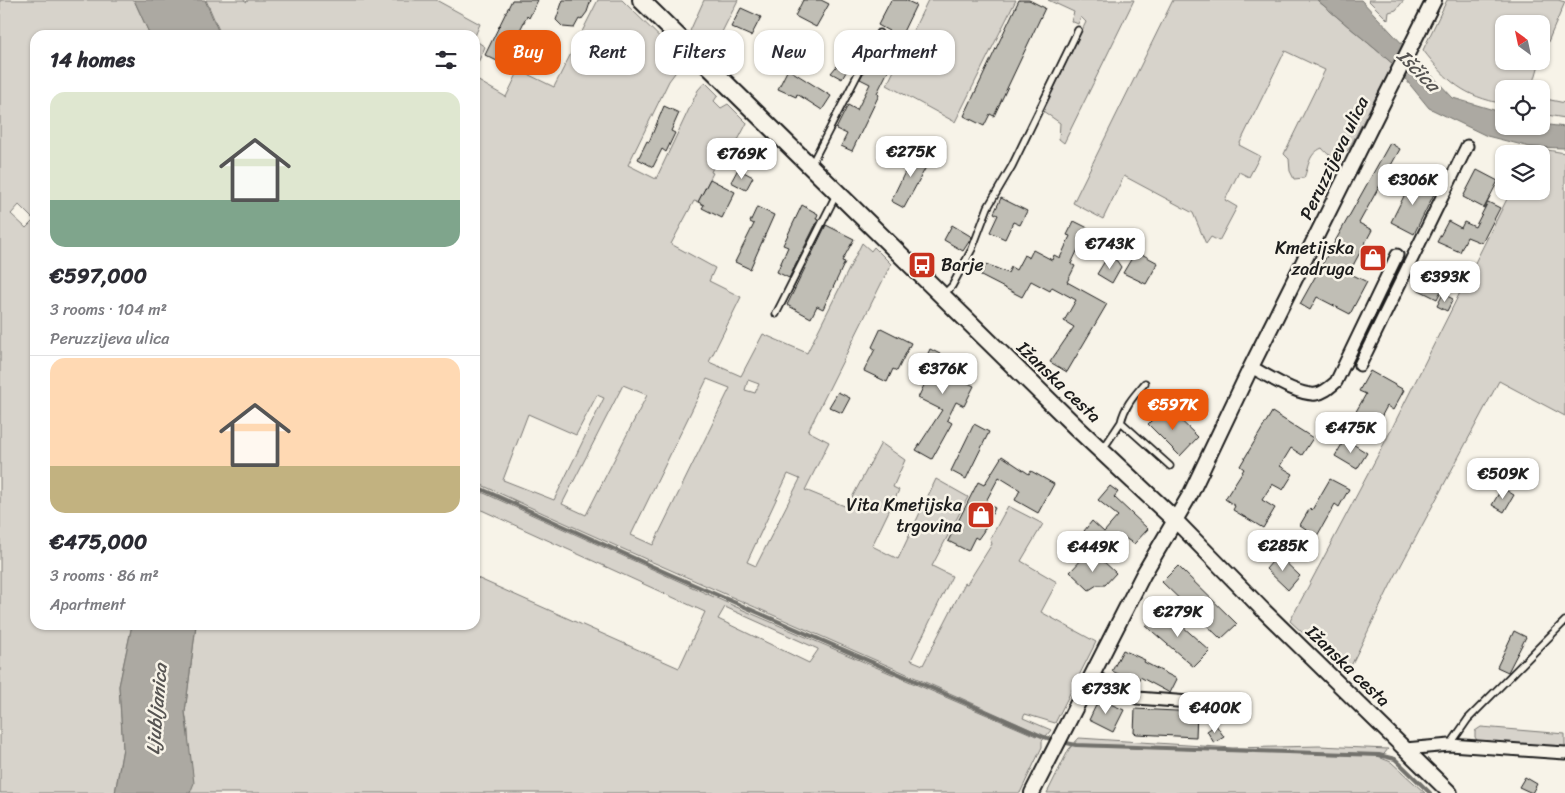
<!DOCTYPE html>
<html lang="en">
<head>
<meta charset="utf-8">
<style>
  body { margin:0; font-family:Sriracha,sans-serif; background:#f2f2f3; color:#2b2b33; height:100vh; display:flex; flex-direction:column; font-size:19px; white-space:nowrap }
  * { box-sizing:border-box; margin:0 }
  p { font-size:16px; color:#7c7c81 }
  .icon { flex:none; width:28px; height:28px; fill:none; stroke:currentColor; stroke-width:2; stroke-linecap:round; stroke-linejoin:round }
  .map { position:relative; flex:1; overflow:hidden }
  .sheet { position:absolute; left:30px; top:30px; width:450px; height:600px; display:flex; flex-direction:column; background:#fff; border-radius:15px; box-shadow:0 1px 4px #0004 }
  .sheet>* { flex:none }
  .hud { position:absolute; left:495px; top:30px; width:475px; height:45px; display:flex; gap:10px }
  .needle { width:32px; rotate:327deg }
  .tools { position:absolute; left:1495px; top:15px; display:grid; gap:10px }
  .tools a { display:grid; place-items:center; width:55px; height:55px; border-radius:10px; background:#fff; box-shadow:0 1px 4px #0004; font-size:25px }
  .price { position:absolute; translate:-50% -42px; padding:0 11px; border-radius:10px; background:#fff; color:#222; font-size:16px; line-height:32px; filter:drop-shadow(0 1px 2px #0008) }
  .price::after { content:''; position:absolute; left:50%; top:30px; width:15px; height:11px; margin-left:-8px; background:inherit; clip-path:polygon(0 0,100% 0,50% 100%) }
  .price.active { background:#ea580c; color:#fff }
  ul { padding:0; list-style:none }
  li { display:grid; align-content:center; gap:10px; height:265px; padding:0 20px }
  li+li { border-top:1px solid #e1e1e2 }
  li span { display:grid; place-items:center; height:155px; border-radius:15px; color:#555 }
  li>.icon { margin-inline-start:auto }
  span .icon { width:90px; height:90px; fill:#fffc; stroke-width:1 }
  li b { font-size:21px }
  h2 { display:flex; justify-content:space-between; align-items:center; height:60px; padding:0 20px; font-size:21px }
  .pill { padding:0 18px; border-radius:15px; background:#fff; box-shadow:0 1px 4px #0004; font-size:18px; line-height:45px }
  .pill.active { background:#ea580c; color:#fff }
  .map>svg:first-child { display:block }
  .green { fill:#d7d3cb; stroke:#7a7874; fill-rule:evenodd }
  .water { fill:#aca9a2; stroke:#72716c }
  .lines { fill:none; stroke-linecap:round; stroke-linejoin:round }
  .stream { stroke:#72716c; stroke-width:4 }
  .building { fill:#c0beb5; stroke:#1c1c1c }
  .service-casing { stroke:#1c1c1c; stroke-width:9 }
  .minor-casing { stroke:#1c1c1c; stroke-width:15 }
  .tertiary-casing { stroke:#1c1c1c; stroke-width:18 }
  .secondary-casing { stroke:#1c1c1c; stroke-width:20 }
  .service { stroke:#f7f3e8; stroke-width:5.5 }
  .minor { stroke:#f7f3e8; stroke-width:11 }
  .tertiary { stroke:#f7f3e8; stroke-width:14 }
  .secondary { stroke:#f7f3e8; stroke-width:16 }
  .labels { text-anchor:middle; stroke-width:5; stroke-linejoin:round; paint-order:stroke }
  .street-label { font-size:18px; fill:#1c1c1c; stroke:#f7f3e8 }
  .poi-label { font-size:18px; fill:#1c1c1c; stroke:#f7f3e8; text-anchor:end }
  .water-label { font-size:19px; font-style:italic; fill:#565452; stroke:#f7f3e8 }
</style>
</head>
<body>
<div class="map">
<svg width="1565" height="793" viewBox="0 0 1565 793">
  <rect width="100%" height="100%" fill="#f7f3e8"/>
  <filter id="ink" filterUnits="userSpaceOnUse"><feTurbulence type="fractalNoise" baseFrequency=".02" numOctaves="2"/><feDisplacementMap in="SourceGraphic" scale="10" xChannelSelector="R" yChannelSelector="G"/><feConvolveMatrix kernelMatrix="1 2 1 2 8 2 1 2 1" color-interpolation-filters="sRGB"/></filter>
  <g filter="url(#ink)">
    <path class="green" d="M0,0H134L150,35H35V625H132L119,686L123,748L115,793H0ZM19,205L34,220L26,228L11,214Z
      M206,0H244L247,2L248,0H436L480,24L475,36L269,35L259,30L257,35H221Z
      M598,0H622L684,61L669,81L628,165L656,179L698,90L705,82L718,95L714,101L721,108L728,104L747,123L727,161L717,159L711,172L713,173L698,202L694,201L671,244L715,268L709,281L741,297L709,362L741,376L763,334L807,353L862,243L871,251L874,247L891,264L808,431L829,442L805,490L847,507L881,443L905,460L893,487L899,490L872,546L898,559L936,479L968,497L932,566L952,576L911,660L923,665L965,583L967,584L992,544L990,539L1008,506L1043,524L1021,561L1057,582L1041,612L1096,642L1055,723L1025,714L1023,718L1051,730L1042,741V747L1020,793H189L188,730L185,712L196,625H475V577L679,668L705,612L475,507V489L734,606L1036,736V732C850,647 661,568 475,482V79L506,97L519,70L554,87ZM707,379L730,388L653,545L631,535ZM748,380L759,384L755,393L745,390ZM623,385L647,395L586,515L562,504ZM597,395L604,398L554,500L503,480L528,414L576,435ZM788,474L800,479L756,566L747,562ZM725,607L818,649V650L809,663L718,619Z
      M704,0H738L712,52L690,31Z
      M928,0H1016L955,122L887,85Z
      M1048,0H1134L1064,143L1059,139L1060,123L1043,111L1086,22L1081,17L1078,24L1071,21L1074,12Z
      M1173,0H1317L1393,64L1349,149C1339,159 1332,160 1322,148C1308,154 1309,166 1304,178L1294,179L1290,171L1289,159L1284,154L1325,70L1285,51L1239,145L1260,156L1249,177L1239,172L1225,200L1237,207L1219,241L1211,237L1206,244L1193,213L1124,176L1103,219L1073,203Z
      M1368,0H1404L1396,10L1389,12L1388,20Z
      M1447,0H1558L1565,2L1541,58V24H1504V61H1540L1532,89H1504V104C1463,96 1448,82 1423,50Z
      M475,40L485,47L475,69Z
      M1541,98L1565,103V118L1541,114Z
      M1530,147L1565,153V416L1499,381L1391,584L1347,674L1290,621L1386,440L1511,191H1541V154H1528Z
      M1481,727L1565,734V749L1478,742L1475,737V731Z
      M1079,738L1233,748L1319,746L1388,749L1381,758L1391,762L1425,793H1047L1069,749Z"/>
    <path class="water" d="M134,0H205L220,35H150Z
      M1317,0H1361L1453,98L1504,113V126H1541V124L1565,127V148L1530,147L1487,136L1429,108L1393,64Z
      M132,625H196L185,712L194,783L190,793H115L123,748L119,686Z"/>
    <g class="lines">
      <path class="stream" d="M475,486L667,573L1044,737L1055,740
        M1062,742L1076,745L1379,755L1395,759L1430,793"/>
    </g>
    <path class="building" d="M512,0H538L529,18L527,16L503,64L485,55Z
      M563,0H591L587,12L581,20L579,19L574,28L563,27L556,20Z
      M803,0H821L829,4L816,27L795,16Z
      M891,0H905L916,5L901,36L909,39L894,71L889,69L877,93L879,95L852,151L841,146L847,134L836,129L848,105L857,110L870,84L860,79L877,48L889,54L898,36L878,25Z
      M1019,0H1029L1045,8L994,116L990,114L984,126L964,116Z
      M741,8L761,17L751,36L731,27Z
      M802,42L821,51L814,64L796,54Z
      M840,62L849,67L842,79L831,73Z
      M788,69L831,96L822,110L797,94L796,97L778,89Z
      M664,106L679,113L671,131L675,133L666,152L662,149L653,167L638,159L647,141L649,142Z
      M933,137L943,142L939,151L928,146Z
      M1390,143L1400,149L1359,223L1372,230L1349,273L1367,282L1350,314L1317,297L1310,310L1300,304Z
      M916,149L932,156L904,208L891,201Z
      M738,169L753,177L746,190L731,182Z
      M1477,170L1498,181L1484,208L1463,197Z
      M1413,178L1436,190L1414,234L1391,222Z
      M710,179L735,192L722,218L702,208L704,205L698,202Z
      M1001,198L1027,211L1020,225L1013,222L1005,239L990,232L998,215L994,213Z
      M1488,202L1500,208L1482,243L1467,237L1460,252L1437,242L1448,221L1461,228L1464,222L1475,227Z
      M802,205L818,214L816,219L818,220L789,278L777,272L788,247L783,245Z
      M757,207L774,215L750,269L735,262L754,224L750,222Z
      M1074,221L1088,228L1071,264L1075,266L1067,282L1107,304L1067,372L1050,362L1074,327L1064,321L1076,300L1052,287L1050,291L1031,281L1022,297L981,276L986,264L1008,273L1011,267L1016,270L1024,255L1029,258L1033,250L1052,260L1054,255L1060,258L1070,236L1067,235Z
      M826,225L854,239L842,261L845,262L823,309L817,306L811,318L787,305Z
      M952,225L972,237L963,251L944,240Z
      M1136,251L1158,263L1146,284L1123,273Z
      M1108,256L1117,261L1121,267L1112,283L1097,274Z
      M1429,267L1448,277L1437,299L1417,289Z
      M1443,294L1453,299L1447,311L1437,306Z
      M881,328L911,343L897,371L893,369L887,382L864,371L875,349L872,347Z
      M930,349L960,364L964,354L974,359L964,381L974,386L964,406L956,402L947,420L952,423L932,459L916,450L942,410L918,398L927,379L918,375Z
      M1370,371L1404,390L1393,410L1387,406L1372,434L1350,422L1366,394L1359,391Z
      M838,392L850,398L842,413L829,407Z
      M1166,406L1198,437L1180,456L1148,424Z
      M1272,412L1313,438L1302,455L1291,448L1280,466L1293,474L1283,490L1272,484L1262,500L1275,508L1263,528L1233,510L1235,506L1225,499L1244,469L1240,466Z
      M974,424L989,432L966,479L951,471Z
      M1345,439L1367,453L1357,469L1335,456Z
      M1002,456L1029,474L1031,471L1054,484L1038,513L1015,500L1020,490L999,477L985,503L995,508L983,532L978,539L975,537L968,551L948,541L978,482L984,485Z
      M1330,479L1349,489L1339,507L1335,504L1317,536L1300,525L1310,508L1312,510Z
      M1110,486L1118,492L1114,497L1148,529L1134,544L1119,534L1105,550L1084,531L1092,521L1104,532L1118,516L1098,500Z
      M1502,488L1514,495L1504,512L1492,505Z
      M1278,555L1300,576L1288,590L1266,569Z
      M1084,557L1094,566L1101,559L1116,573L1105,585H1097L1089,590L1070,572Z
      M1178,566L1237,624L1221,639L1162,582Z
      M1162,608L1210,651L1194,667L1146,626Z
      M1514,631L1526,637L1508,672L1497,667Z
      M1123,650L1145,660L1144,662L1177,679L1170,693L1140,677L1137,683L1112,671Z
      M1099,699L1124,710L1113,732L1089,720Z
      M1135,709L1197,712L1196,737L1137,734L1134,733Z
      M1216,725L1224,737L1214,743L1207,731Z
      M1525,777L1537,784L1532,793L1519,787Z"/>
    <g class="lines">
      <defs>
        <path id="service" d="M811,165L879,33
          M944,294L952,286L972,249L988,207L1012,166L1078,30
          M776,314L836,195
          M1121,422C1125,405 1134,396 1145,383
          M1103,449L1121,422L1170,466
          M1450,745L1468,719L1565,621"/>
        <path id="minor" d="M1360,365L1467,146
          M1251,367C1267,375 1298,396 1316,394C1324,393 1330,387 1336,382L1397,255
          M1092,676L1137,698L1189,702
          M1405,749L1450,745L1565,753"/>
        <path id="tertiary" d="M1176,521L1263,610L1450,793
          M1032,793L1143,575L1191,493L1251,367L1434,0"/>
        <path id="secondary" d="M641,0L1076,427L1176,521"/>
      </defs>
      <use href="#service" class="service-casing"/>
      <use href="#minor" class="minor-casing"/>
      <use href="#tertiary" class="tertiary-casing"/>
      <use href="#secondary" class="secondary-casing"/>
      <use href="#service" class="service"/>
      <use href="#minor" class="minor"/>
      <use href="#tertiary" class="tertiary"/>
      <use href="#secondary" class="secondary"/>
    </g>
  </g>
  <defs>
    <symbol id="shop-square" viewBox="-11 -11 22 22"><rect x="-9" y="-9" width="18" height="18" rx="4" fill="#c8321e" stroke="#f7f3e8"/><path d="M-5-2.5h2.3a2.7 3.5 0 0 1 5.4 0H5L5.5 6h-11ZM-1.5-2.5h3a1.5 2.3 0 0 0-3 0Z" fill="#fff"/></symbol>
    <symbol id="bus-square" viewBox="-11 -11 22 22"><rect x="-9" y="-9" width="18" height="18" rx="4" fill="#c8321e" stroke="#f7f3e8"/><path d="M-5-6H5V4H4V6H2V4H-2V6H-4V4H-5ZM-3.5-4V0h7V-4ZM-3.5 1.2v1.5H-2V1.2ZM2 1.2v1.5H3.5V1.2Z" fill="#fff"/></symbol>
  </defs>
  <g fill-rule="evenodd">
    <use href="#shop-square" x="1357" y="242" width="32" height="32"/>
    <use href="#bus-square" x="906" y="249" width="32" height="32"/>
    <use href="#shop-square" x="965" y="499" width="32" height="32"/>
  </g>
  <g class="labels">
    <g class="street-label">
      <text transform="translate(1334 158) rotate(-64)" y="6">Peruzzijeva ulica</text>
      <text transform="translate(1059 382) rotate(44)" y="6">Ižanska cesta</text>
      <text transform="translate(1348 666) rotate(44)" y="6">Ižanska cesta</text>
    </g>
    <g class="poi-label">
      <text x="1354" y="254">Kmetijska<tspan x="1354" dy="21">zadruga</tspan></text>
      <text x="941" y="271" text-anchor="start">Barje</text>
      <text x="962" y="511">Vita Kmetijska<tspan x="962" dy="21">trgovina</tspan></text>
    </g>
    <g class="water-label">
      <text transform="translate(1419 70) rotate(45)" y="7">Iščica</text>
      <text transform="translate(156 709) rotate(-85)" y="7">Ljubljanica</text>
    </g>
  </g>
</svg>
<div class="tools">
<a><svg class="needle" viewBox="-14 -14 28 28"><path d="M0-13l5 13h-10z" fill="#e53935"/><path d="M0 13l5-13h-10z" fill="#7c7c81"/></svg></a>
<a><svg class="icon" aria-label="locate" viewBox="0 0 24 24"><circle cx="12" cy="12" r="6"/><path d="M12 2v4M12 18v4M2 12h4M18 12h4"/></svg></a>
<a><svg class="icon" aria-label="layers" viewBox="0 0 24 24"><path d="M12 4l9 5-9 5-9-5zM3 14l9 5 9-5"/></svg></a>
</div>
<b class="price" style="left:911px;top:178px">€275K</b>
<b class="price" style="left:742px;top:180px">€769K</b>
<b class="price" style="left:1413px;top:206px">€306K</b>
<b class="price" style="left:1110px;top:270px">€743K</b>
<b class="price" style="left:1445px;top:303px">€393K</b>
<b class="price" style="left:943px;top:395px">€376K</b>
<b class="price active" style="left:1173px;top:431px">€597K</b>
<b class="price" style="left:1351px;top:454px">€475K</b>
<b class="price" style="left:1503px;top:500px">€509K</b>
<b class="price" style="left:1283px;top:572px">€285K</b>
<b class="price" style="left:1093px;top:573px">€449K</b>
<b class="price" style="left:1178px;top:638px">€279K</b>
<b class="price" style="left:1106px;top:715px">€733K</b>
<b class="price" style="left:1215px;top:734px">€400K</b>
<div class="hud">
<a class="pill active">Buy</a>
<a class="pill">Rent</a>
<a class="pill">Filters</a>
<a class="pill">New</a>
<a class="pill">Apartment</a>
</div>
<section class="sheet">
<h2>14 homes<svg class="icon" aria-label="filters" viewBox="0 0 24 24"><path d="M4 7h16M4 17h16"/><circle cx="9" cy="7" r="2"/><circle cx="15" cy="17" r="2"/></svg></h2>
<ul>
<li><span style="background:linear-gradient(#dfe7d0 70%,#7fa58c 0)"><svg class="icon" aria-label="home" viewBox="0 0 24 24"><path d="M3 11l9-7 9 7M6 9v11h12V9"/></svg></span><div><b>€597,000</b><p>3 rooms · 104 m²</p><p>Peruzzijeva ulica</p></div></li>
<li><span style="background:linear-gradient(#ffd9b3 70%,#c2b280 0)"><svg class="icon" aria-label="home" viewBox="0 0 24 24"><path d="M3 11l9-7 9 7M6 9v11h12V9"/></svg></span><div><b>€475,000</b><p>3 rooms · 86 m²</p><p>Apartment</p></div></li>
</ul>
</section>
</div>
</body>
</html>
